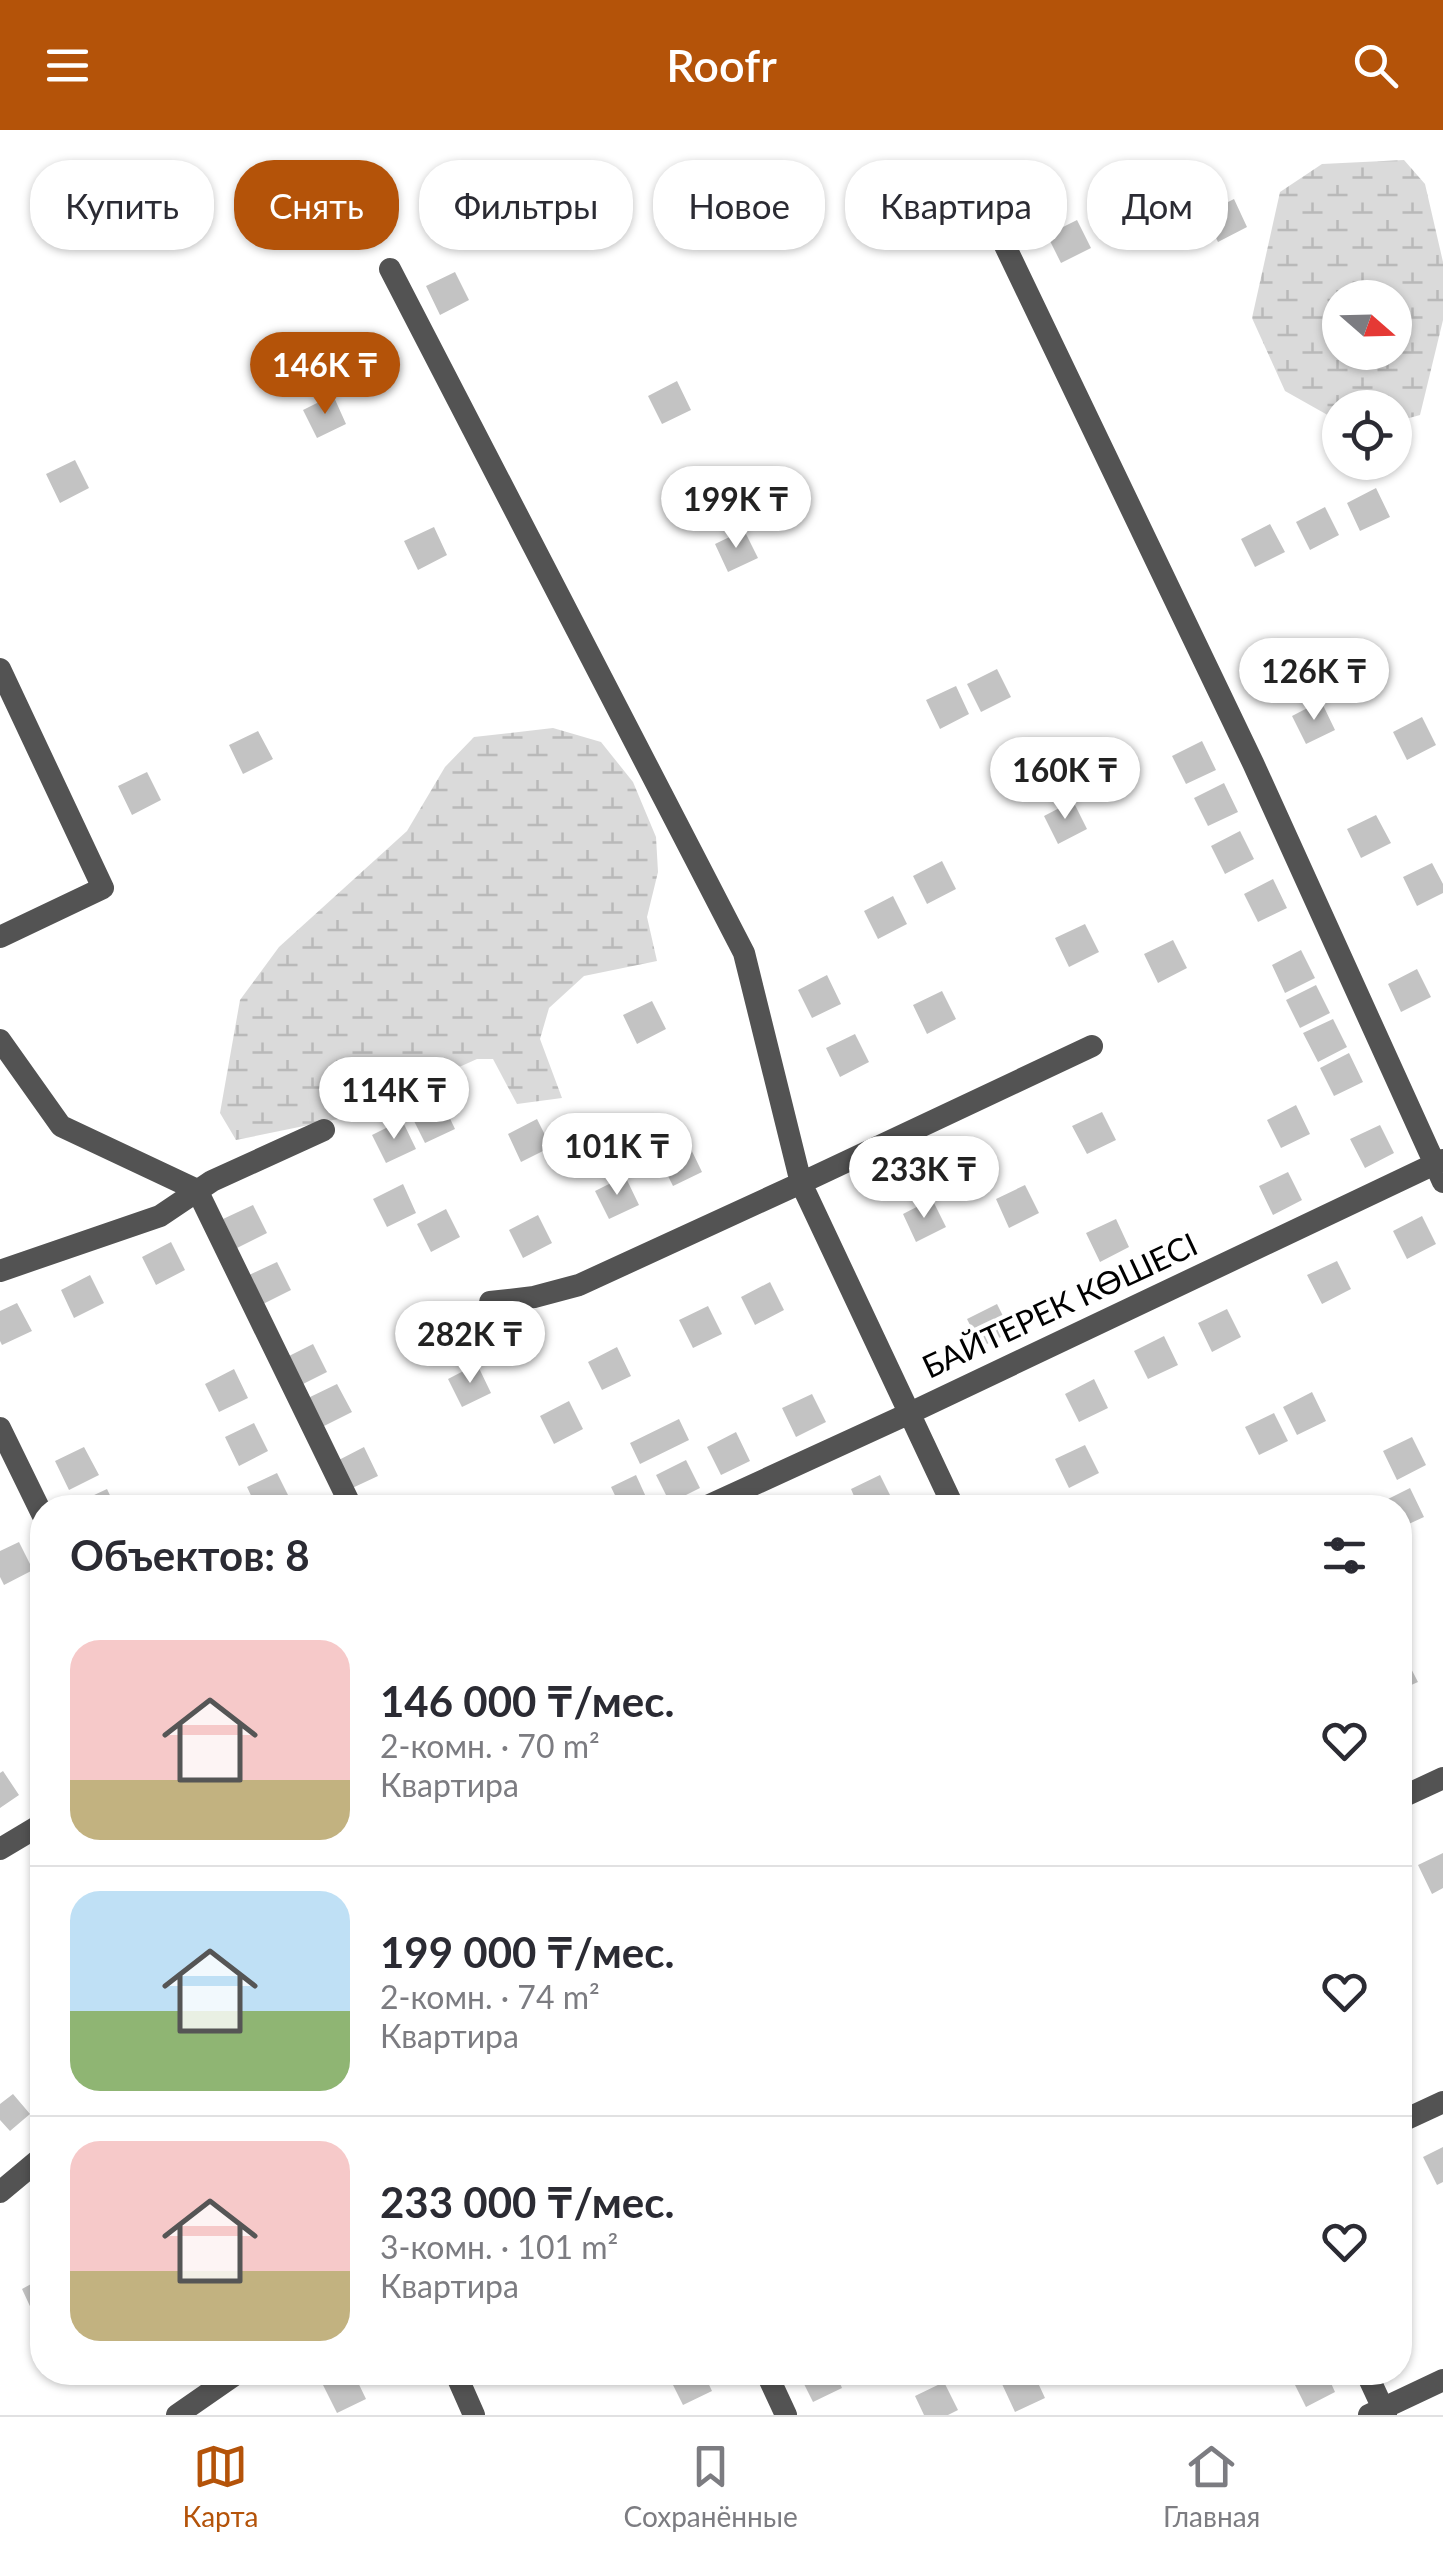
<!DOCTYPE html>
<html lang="ru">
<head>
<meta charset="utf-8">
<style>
  body { margin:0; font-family:Lato,sans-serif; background:#f7f7f7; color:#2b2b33; height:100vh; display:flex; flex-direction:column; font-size:38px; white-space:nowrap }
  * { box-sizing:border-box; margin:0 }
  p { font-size:32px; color:#7c7c81 }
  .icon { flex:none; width:55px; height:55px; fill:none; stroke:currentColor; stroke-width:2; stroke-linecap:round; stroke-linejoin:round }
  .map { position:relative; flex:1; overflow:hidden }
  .sheet { position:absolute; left:30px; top:1365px; width:1382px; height:890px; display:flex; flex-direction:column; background:#fff; border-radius:40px; box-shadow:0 2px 8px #0004 }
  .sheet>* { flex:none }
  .top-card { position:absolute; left:30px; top:30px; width:1385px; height:90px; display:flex; gap:20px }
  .needle { width:65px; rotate:110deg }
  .controls { position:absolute; left:1322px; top:150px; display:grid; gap:20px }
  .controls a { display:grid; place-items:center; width:90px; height:90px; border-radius:50%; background:#fff; box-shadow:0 2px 8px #0004; font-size:50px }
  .price { position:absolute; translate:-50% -85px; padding:0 22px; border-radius:35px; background:#fff; color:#222; font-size:32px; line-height:65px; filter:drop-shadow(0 2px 5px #0008) }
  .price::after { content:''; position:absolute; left:50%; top:60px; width:30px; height:22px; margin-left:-15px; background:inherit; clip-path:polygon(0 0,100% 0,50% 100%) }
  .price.on { background:#b45309; color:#fff }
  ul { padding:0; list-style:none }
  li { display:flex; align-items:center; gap:30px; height:250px; padding:0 40px }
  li+li { border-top:2px solid #e1e1e2 }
  li span { display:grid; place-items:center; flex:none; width:280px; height:200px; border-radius:30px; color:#555 }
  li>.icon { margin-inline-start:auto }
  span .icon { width:120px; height:120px; fill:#fffc; stroke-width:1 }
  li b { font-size:42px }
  h2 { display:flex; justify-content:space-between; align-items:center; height:120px; padding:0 40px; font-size:42px }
  .pill { padding:0 35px; border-radius:40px; background:#fff; box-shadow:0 2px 8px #0004; font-size:35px; line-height:90px }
  .pill.on { background:#b45309; color:#fff }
  header { display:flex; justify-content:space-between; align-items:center; height:130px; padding:0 40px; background:#b45309; color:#fff; font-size:45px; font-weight:600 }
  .tabs { display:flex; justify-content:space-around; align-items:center; height:140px; border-top:2px solid #e1e1e2; background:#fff; font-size:28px; color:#7c7c81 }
  .tabs a { display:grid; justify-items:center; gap:5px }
  .tabs .on { color:#b45309 }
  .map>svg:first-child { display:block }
  .wetland { fill:url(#wetland-marsh); fill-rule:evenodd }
  .building { fill:#c3c3c3 }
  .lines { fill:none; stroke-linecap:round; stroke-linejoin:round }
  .minor { stroke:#535353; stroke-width:22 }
  .labels { text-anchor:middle; stroke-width:9; stroke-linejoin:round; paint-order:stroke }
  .street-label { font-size:32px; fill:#000; stroke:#fff }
</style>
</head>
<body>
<header><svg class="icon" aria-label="menu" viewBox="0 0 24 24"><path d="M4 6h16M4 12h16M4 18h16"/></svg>Roofr<svg class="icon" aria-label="search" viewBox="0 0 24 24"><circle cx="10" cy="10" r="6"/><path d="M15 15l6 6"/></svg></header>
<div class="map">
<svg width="1443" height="2285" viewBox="0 0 1443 2285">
  <defs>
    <pattern id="wetland-marsh" width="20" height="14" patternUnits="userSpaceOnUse" patternTransform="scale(2.5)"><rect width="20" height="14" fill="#dadada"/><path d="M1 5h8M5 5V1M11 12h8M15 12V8" fill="none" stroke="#b9b9b9"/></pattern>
  </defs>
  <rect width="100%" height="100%" fill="#fff"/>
  <path class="wetland" d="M1404,30L1425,54L1443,132V190L1420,285L1395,292V278H1340V292L1285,261L1252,188L1280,62L1322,34ZM1340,168H1395V222H1340Z
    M553,598L601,612L633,652L656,707L658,742L647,787L657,831L584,846L549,878L540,909L562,968L517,974L493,929H477L348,987L236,1010L220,983L240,870L279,817L407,701L445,637L474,607Z"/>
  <path class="building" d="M771,63L785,92L755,106L742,78Z
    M1234,69L1247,97L1218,112L1204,84Z
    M1127,70L1141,98L1112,113L1097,84Z
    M1077,90L1091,118L1061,133L1047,105Z
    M455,142L469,170L440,185L426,156Z
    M677,251L691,280L662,294L648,266Z
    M333,265L346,294L317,308L303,280Z
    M75,330L89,358L60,373L46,344Z
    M1376,358L1390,387L1360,401L1347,373Z
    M1325,377L1339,405L1310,420L1296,392Z
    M1270,394L1285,422L1255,437L1241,409Z
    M434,397L447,425L418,440L404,411Z
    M744,400L758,428L728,442L715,414Z
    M997,539L1011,567L981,582L967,554Z
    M956,556L969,584L940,599L926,570Z
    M1321,571L1335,600L1306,614L1292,586Z
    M1422,587L1436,615L1407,630L1393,602Z
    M258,601L273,629L243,644L229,615Z
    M1202,611L1216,640L1186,654L1172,626Z
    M147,642L161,670L132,685L118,656Z
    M1224,653L1238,682L1208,696L1194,668Z
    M1073,671L1087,699L1058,714L1044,686Z
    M1376,685L1391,713L1361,728L1347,699Z
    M1240,701L1254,729L1225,744L1211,716Z
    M942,731L956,759L927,774L913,746Z
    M1432,733L1443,754V763L1417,776L1403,747Z
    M1273,749L1287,778L1258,792L1244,764Z
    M893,766L907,794L878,809L864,781Z
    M1085,794L1099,822L1069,837L1055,808Z
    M1173,810L1187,838L1158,853L1144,824Z
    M1301,820L1315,848L1285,863L1272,835Z
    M1417,839L1431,867L1401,882L1388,854Z
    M827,845L841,874L812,888L798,860Z
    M1316,855L1330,883L1300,898L1286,870Z
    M942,861L956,889L927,904L913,875Z
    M652,871L666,899L637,914L623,885Z
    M1333,889L1347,917L1318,932L1303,903Z
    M855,904L869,932L840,947L826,918Z
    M1349,923L1363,952L1334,966L1320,938Z
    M441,970L455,999L425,1013L411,985Z
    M1296,975L1310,1004L1281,1018L1267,990Z
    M1102,982L1116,1010L1087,1024L1072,996Z
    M537,989L551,1017L521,1032L508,1004Z
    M402,990L416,1019L386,1033L372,1005Z
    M1380,995L1394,1023L1365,1038L1350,1009Z
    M688,1013L702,1042L673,1056L659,1028Z
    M1288,1042L1302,1070L1273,1085L1259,1056Z
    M625,1046L639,1075L609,1089L595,1061Z
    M403,1054L416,1083L387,1097L373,1069Z
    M1025,1055L1039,1083L1009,1098L996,1069Z
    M932,1069L946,1097L916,1112L903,1084Z
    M253,1075L267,1103L237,1118L223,1089Z
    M446,1079L460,1107L431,1122L417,1094Z
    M538,1085L552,1113L523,1128L509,1100Z
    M1422,1086L1436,1114L1407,1129L1393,1101Z
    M1116,1089L1129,1117L1100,1132L1086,1103Z
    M171,1112L185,1140L156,1155L142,1127Z
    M1337,1131L1351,1159L1322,1174L1307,1145Z
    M277,1132L291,1160L261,1175L247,1146Z
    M90,1145L104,1173L74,1188L61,1160Z
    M770,1152L784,1180L755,1195L741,1167Z
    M17,1173L32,1201L2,1215L0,1211V1181Z
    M997,1174L1011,1202L981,1217L967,1189Z
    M708,1176L722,1204L693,1218L679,1190Z
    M456,1177L470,1206L441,1220L427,1192Z
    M1227,1179L1241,1207L1212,1222L1198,1193Z
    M1164,1206L1178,1235L1148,1249L1134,1221Z
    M313,1214L327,1242L297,1257L283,1229Z
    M617,1217L631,1246L602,1260L588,1232Z
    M477,1234L491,1263L462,1277L448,1249Z
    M234,1239L248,1268L219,1282L205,1254Z
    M1094,1249L1108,1278L1079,1292L1065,1264Z
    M337,1254L352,1282L322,1297L308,1268Z
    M1312,1262L1326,1291L1297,1305L1283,1277Z
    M812,1264L826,1292L796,1307L782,1278Z
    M569,1271L583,1299L554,1314L540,1286Z
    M1274,1283L1288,1311L1259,1325L1245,1297Z
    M679,1289L689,1310L640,1334L630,1313Z
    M254,1293L268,1321L239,1336L225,1307Z
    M736,1302L750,1331L721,1345L707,1317Z
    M1412,1307L1426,1335L1397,1350L1383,1321Z
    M1085,1315L1099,1343L1069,1358L1055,1329Z
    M84,1317L99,1345L69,1360L55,1331Z
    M364,1317L378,1346L348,1360L335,1332Z
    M686,1330L700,1358L670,1373L656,1345Z
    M277,1343L291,1371L278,1378H257L247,1357Z
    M636,1345L651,1378H621L611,1357Z
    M880,1345L894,1373L885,1378H859L851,1359Z
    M1410,1358L1424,1387L1400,1398V1378H1383L1380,1373Z
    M107,1359L116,1378H79L77,1373Z
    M19,1412L33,1440L4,1455L0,1447V1421Z
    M1403,1523L1418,1552L1400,1560V1525Z
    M3,1641L19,1665L0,1678V1643Z
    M1443,1723V1758L1432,1764L1418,1735Z
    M13,1964L30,1984L10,2001L0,1990V1974Z
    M1443,2017V2052L1437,2055L1423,2027Z
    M42,2148V2183L35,2187L22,2159Z
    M348,2242H353L366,2269L337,2283L323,2255Z
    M678,2242H703L712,2261L683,2275L669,2247Z
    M802,2242H835L842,2258L813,2272L799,2244Z
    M1024,2242H1033L1045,2268L1015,2282L1002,2254Z
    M1304,2242H1326L1335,2262L1306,2277L1292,2249Z
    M944,2252L958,2280L948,2285H924L915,2266Z"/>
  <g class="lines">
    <path class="minor" d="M974,51L1253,633L1443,1052
      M390,139L744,823L801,1053L954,1378
      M0,539L103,758L0,807
      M0,910L61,996L197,1060L352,1378
      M0,1141L160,1086L212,1051L324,1000
      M490,1172L534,1167L579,1155L801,1053L1092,916
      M0,1298L42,1384
      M703,1378L910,1283L1443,1030
      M1400,1668L1443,1648
      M0,1719L42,1694
      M1400,1992L1443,1972
      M0,2062L42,2027
      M455,2242L474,2285
      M766,2242L786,2285
      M1366,2242L1386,2285
      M177,2285L239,2242
      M1369,2285L1443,2250"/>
  </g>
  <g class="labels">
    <g class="street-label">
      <text transform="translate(1060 1176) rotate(-25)" y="11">БАЙТЕРЕК КӨШЕСІ</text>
    </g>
  </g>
</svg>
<div class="controls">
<a><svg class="needle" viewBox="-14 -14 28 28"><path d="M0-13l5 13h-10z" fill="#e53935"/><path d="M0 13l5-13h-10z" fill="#7c7c81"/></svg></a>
<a><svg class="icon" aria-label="locate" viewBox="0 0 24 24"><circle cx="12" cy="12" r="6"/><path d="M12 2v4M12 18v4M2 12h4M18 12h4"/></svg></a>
</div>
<b class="price on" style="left:325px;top:287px">146K ₸</b>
<b class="price" style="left:736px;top:421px">199K ₸</b>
<b class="price" style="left:1314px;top:593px">126K ₸</b>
<b class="price" style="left:1065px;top:692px">160K ₸</b>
<b class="price" style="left:394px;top:1012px">114K ₸</b>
<b class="price" style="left:617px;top:1068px">101K ₸</b>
<b class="price" style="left:924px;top:1091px">233K ₸</b>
<b class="price" style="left:470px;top:1256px">282K ₸</b>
<div class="top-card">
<a class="pill">Купить</a>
<a class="pill on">Снять</a>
<a class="pill">Фильтры</a>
<a class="pill">Новое</a>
<a class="pill">Квартира</a>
<a class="pill">Дом</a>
</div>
<section class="sheet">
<h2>Объектов: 8<svg class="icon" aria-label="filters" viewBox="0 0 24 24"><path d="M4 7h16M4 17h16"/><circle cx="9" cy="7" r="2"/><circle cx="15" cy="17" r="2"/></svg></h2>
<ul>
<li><span style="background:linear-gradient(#f6c9c9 70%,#c2b280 0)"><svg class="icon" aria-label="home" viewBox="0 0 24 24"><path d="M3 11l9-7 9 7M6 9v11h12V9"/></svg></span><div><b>146 000 ₸/мес.</b><p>2-комн. · 70 m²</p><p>Квартира</p></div><svg class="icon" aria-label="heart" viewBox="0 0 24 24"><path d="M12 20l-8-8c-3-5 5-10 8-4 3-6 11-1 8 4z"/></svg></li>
<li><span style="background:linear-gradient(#bfe0f5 60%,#8fb573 0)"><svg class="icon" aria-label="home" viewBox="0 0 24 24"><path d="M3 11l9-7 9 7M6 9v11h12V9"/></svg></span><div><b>199 000 ₸/мес.</b><p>2-комн. · 74 m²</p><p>Квартира</p></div><svg class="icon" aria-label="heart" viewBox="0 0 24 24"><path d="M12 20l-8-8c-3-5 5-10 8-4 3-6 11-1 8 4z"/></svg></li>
<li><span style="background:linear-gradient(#f6c9c9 65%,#c2b280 0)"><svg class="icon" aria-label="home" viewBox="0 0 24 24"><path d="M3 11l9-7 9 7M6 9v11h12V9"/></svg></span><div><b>233 000 ₸/мес.</b><p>3-комн. · 101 m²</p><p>Квартира</p></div><svg class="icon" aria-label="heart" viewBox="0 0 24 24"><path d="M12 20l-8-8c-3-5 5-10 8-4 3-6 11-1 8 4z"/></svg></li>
</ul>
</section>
</div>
<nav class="tabs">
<a class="on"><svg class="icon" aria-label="map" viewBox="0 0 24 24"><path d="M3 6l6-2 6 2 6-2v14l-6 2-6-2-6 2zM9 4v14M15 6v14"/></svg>Карта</a>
<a><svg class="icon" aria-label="saved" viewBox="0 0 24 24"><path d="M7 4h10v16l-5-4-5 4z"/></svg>Сохранённые</a>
<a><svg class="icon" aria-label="home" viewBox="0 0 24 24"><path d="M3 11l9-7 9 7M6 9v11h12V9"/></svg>Главная</a>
</nav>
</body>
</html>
